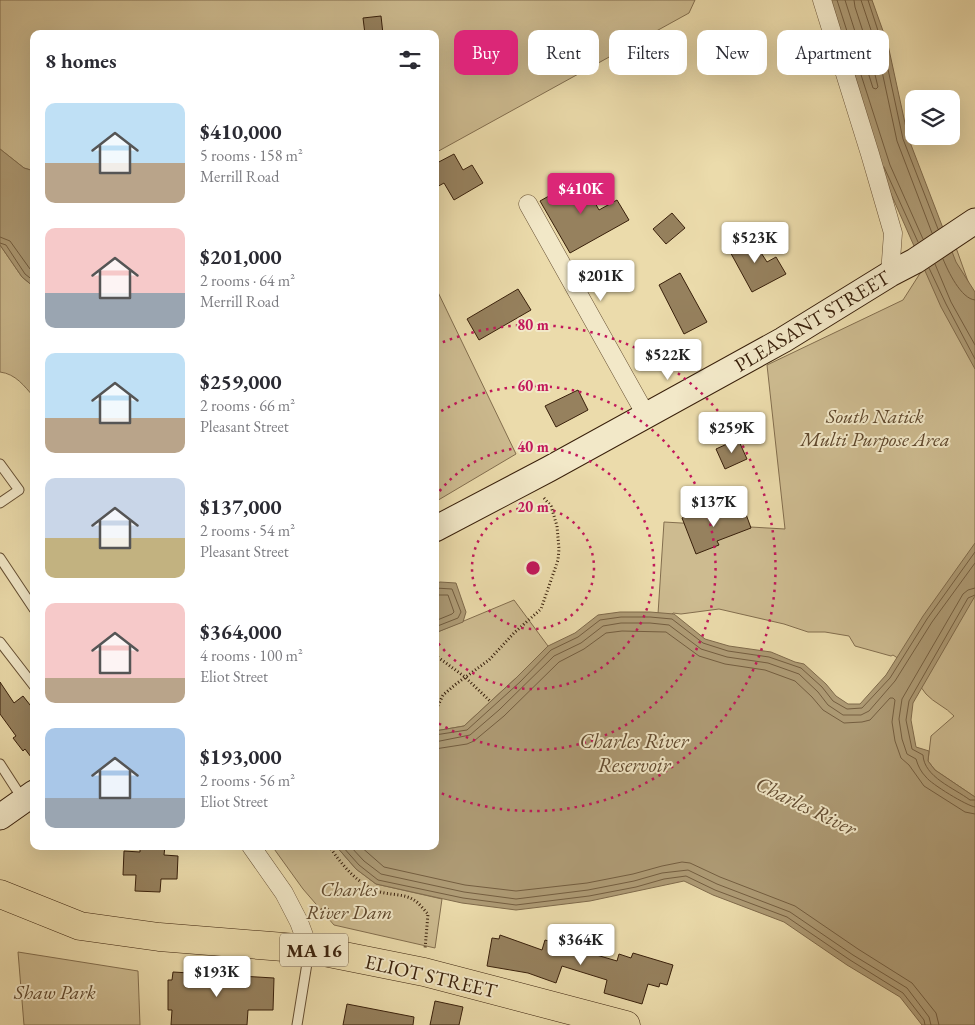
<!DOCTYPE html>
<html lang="en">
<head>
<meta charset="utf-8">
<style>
  body { margin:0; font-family:"EB Garamond",serif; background:#f2f2f3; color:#2b2b33; height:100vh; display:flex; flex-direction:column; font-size:19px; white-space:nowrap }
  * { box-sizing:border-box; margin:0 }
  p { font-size:16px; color:#7c7c81 }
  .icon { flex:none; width:28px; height:28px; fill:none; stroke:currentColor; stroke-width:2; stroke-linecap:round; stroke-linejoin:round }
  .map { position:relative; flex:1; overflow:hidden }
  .details { position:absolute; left:30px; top:30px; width:409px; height:820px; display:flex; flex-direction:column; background:#fff; border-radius:10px; box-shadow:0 5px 20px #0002 }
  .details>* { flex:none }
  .banner { position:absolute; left:454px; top:30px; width:446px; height:45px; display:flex; gap:10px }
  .controls { position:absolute; left:905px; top:90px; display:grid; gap:10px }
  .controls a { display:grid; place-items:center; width:55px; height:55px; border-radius:10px; background:#fff; box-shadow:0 5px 20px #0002; font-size:25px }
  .price { position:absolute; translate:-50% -42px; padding:0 11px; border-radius:5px; background:#fff; color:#222; font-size:16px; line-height:32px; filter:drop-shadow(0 1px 2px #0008) }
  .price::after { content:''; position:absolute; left:50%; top:30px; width:15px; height:11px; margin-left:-8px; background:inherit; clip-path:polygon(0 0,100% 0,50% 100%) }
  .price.active { background:#db2777; color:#fff }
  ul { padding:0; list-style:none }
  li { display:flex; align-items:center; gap:15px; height:125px; padding:0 15px }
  li span { display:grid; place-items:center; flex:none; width:140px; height:100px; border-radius:10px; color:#555 }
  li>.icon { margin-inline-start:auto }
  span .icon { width:60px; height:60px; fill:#fffc; stroke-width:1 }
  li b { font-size:21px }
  h2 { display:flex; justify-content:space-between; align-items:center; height:60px; padding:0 15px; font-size:21px }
  .chip { padding:0 18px; border-radius:10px; background:#fff; box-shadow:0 5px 20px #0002; font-size:18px; line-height:45px }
  .chip.active { background:#db2777; color:#fff }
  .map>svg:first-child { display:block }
  .green { fill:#cdbb90; stroke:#836e4e }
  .water { fill:#ae9b75; stroke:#7f6a4b }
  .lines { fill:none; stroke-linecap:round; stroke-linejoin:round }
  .shore { stroke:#745e40; stroke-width:1 }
  .building { fill:#96815e; stroke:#39200b }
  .service-casing { stroke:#664f33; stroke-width:11 }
  .minor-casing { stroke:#664f33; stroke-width:19 }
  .secondary-casing { stroke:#39200b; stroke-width:27 }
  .primary-casing { stroke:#39200b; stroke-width:29 }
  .path { stroke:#39200b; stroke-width:3; stroke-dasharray:1 2.5; stroke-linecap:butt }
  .service { stroke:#f2e8c8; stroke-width:9 }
  .minor { stroke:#f2e8c8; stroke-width:18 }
  .secondary { stroke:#f2e8c8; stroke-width:25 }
  .primary { stroke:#ebdbab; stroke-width:28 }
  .ring { fill:none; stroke:#c2185b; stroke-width:2.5; stroke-dasharray:2.5 5 }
  .labels { text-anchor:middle; stroke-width:4; stroke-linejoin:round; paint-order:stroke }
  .shield { fill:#f2e8c8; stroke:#705c44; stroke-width:1 }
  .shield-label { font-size:19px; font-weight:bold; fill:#39200b }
  .street-label { font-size:20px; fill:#39200b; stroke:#f2e8c8 }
  .park-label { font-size:20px; font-style:italic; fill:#5e472c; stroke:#f2e8c8 }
  .water-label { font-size:21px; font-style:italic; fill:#624b30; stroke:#f2e8c8 }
  .centre { fill:#c2185b; stroke:#f2e8c8; stroke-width:2.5 }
  .ring-label { font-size:15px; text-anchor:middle; font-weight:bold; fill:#c2185b; stroke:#f2e8c8; stroke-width:4; stroke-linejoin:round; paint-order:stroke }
</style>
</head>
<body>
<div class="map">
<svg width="975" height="1025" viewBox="0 0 975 1025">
  <rect width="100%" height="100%" fill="#ebdbab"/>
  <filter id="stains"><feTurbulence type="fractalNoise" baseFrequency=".004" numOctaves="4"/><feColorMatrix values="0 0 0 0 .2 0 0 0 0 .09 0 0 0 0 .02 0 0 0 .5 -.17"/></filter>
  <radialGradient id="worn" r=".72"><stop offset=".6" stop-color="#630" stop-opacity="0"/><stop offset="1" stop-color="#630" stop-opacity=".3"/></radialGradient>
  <path class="green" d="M0,0H695L689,13L435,153V34H34V171L24,168L0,149Z
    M949,228L975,301V797L935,770L928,761L931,736L954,716C946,707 934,703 926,694C915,680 909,664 893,655L891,656L855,646L849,636L825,632H808L784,624L719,609L681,614L673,613L671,615L658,614L664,522L785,529L767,365L903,300Z
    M0,245L22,277L34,287V397C24,386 16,374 0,372Z
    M435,286L516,454L435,502Z
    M514,600L548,646L516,678L464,726L435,731V633Z
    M272,846H336L356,869L376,884L442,899L435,948L334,925L303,889Z
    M18,952L138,971L140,1025H24Z"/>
  <path class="water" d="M825,0H872L888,45L908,137L956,262L975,292V369L941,307L880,169Z
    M0,149L24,168L34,171V287L22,277L0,245Z
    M975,543V596L913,703L911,720L916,747L929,751L928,761L935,770L975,797V1025H922L900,997L847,965L784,922L713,895L684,881L590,901L516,910L462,903L376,884L356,869L336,846H435V731L464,726L516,678L548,646L575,633L598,615L620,612H650L674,614L705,639L729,646L771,652L795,662L804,664L826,684L836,696L848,704H860L886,675L923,616Z
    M440,582L456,583L466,612L463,622L435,633V584Z"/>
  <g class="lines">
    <path class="shore" d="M837,0L890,165L923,239
      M845,0L873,88L876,89L878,87L869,50L855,7L854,0
      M861,0L877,48L897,141L932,233
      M868,0L883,46L903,139L938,229
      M884,167L918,242
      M0,237L10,241L30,269L34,273
      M0,243L6,245L25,274L34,281
      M943,259C948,271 961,299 975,300
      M935,264L951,302L975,345
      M929,268L946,304L975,359
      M435,588L452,589L461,612L458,618L435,627
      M975,588L968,590L963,594L902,699L899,719L902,739L907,754L916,759C918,766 921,772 926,777C931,784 967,806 975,807
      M435,595H448L454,612L452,614L435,621
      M975,595L968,598L909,701L906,720L912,749L923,755C924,777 954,788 970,800H975
      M435,735L467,730L520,682L551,650L578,637L600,620L621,617H650L672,619L703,643L728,651L769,657L801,668L822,687L833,701L847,709L862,708L890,678L927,619L975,552
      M435,742L470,735L499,710L554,656L581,643L603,626L621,623H650L669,625L701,649L727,657L768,663L799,674L818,692L828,705L843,715H861L869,711L895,681L932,622L975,563
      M435,749L467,744L474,741L504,716L559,662L584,649L606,633L622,631L666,632L699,656L725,664L765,670L795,681L812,697L823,710L844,723L862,722L870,720L890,698H893L895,700L892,722L895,741L901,758L909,765L924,786L965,812L975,814
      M342,846L359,865L378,880L463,898L516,905L589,896L636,887L664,879L686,876L715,890L787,917L850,960L903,993L924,1020L925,1025
      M350,846L364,861L381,874L464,892L516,899L588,890L634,881L662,873L688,870L717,884L790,912L853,955L907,988L929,1017L931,1025
      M360,846L384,867L465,885L516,891L587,883L633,874L662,866L682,862L690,863L720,877L795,906L858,949L912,983L936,1013L939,1025"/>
  </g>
  <path class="building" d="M381,16L383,34H365L363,18Z
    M454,154L463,170L472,165L483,183L454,200L444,183L435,188V164Z
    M581,178L599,210L617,200L629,220L570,253L540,201Z
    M672,213L685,228L666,244L653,229Z
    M749,234L767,262L776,257L786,274L752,292L728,248Z
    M680,273L707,322L684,334L659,285Z
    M518,289L531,310L479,340L467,319Z
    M578,390L588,410L556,427L545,406Z
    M738,439L747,459L725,469L716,449Z
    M743,506L751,528L717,541L719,545L696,554L682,518L705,509L709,520Z
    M0,682L14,703L23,696L34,710V761L25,749L23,751L13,738L16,736L0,714Z
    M140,846H165L164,855L178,856L177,879H161L160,892L135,891L136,875H123L124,851L140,852Z
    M500,935L542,950L545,940L617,961L619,954L631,958L633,953L673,965L667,985L660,983L659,987L648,984L642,1004L604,993L607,980L562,966L556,983L528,973L487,966L492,938L499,939Z
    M173,972L274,978L273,1010H248L247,1025H171L172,1010H168V980H172Z
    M435,1001L463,1007L459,1025H430Z
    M347,1004L414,1017L413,1025H343Z"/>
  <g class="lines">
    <defs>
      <path id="service" d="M0,464L19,490L0,503
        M0,558L34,609
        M0,642L34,686
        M0,764L22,798
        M297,1025L309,951"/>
      <path id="minor" d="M822,0L870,154L893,233L890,274
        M528,204L646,415
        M251,846L284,893L299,922L309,949"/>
      <path id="secondary" d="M435,529L549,469L783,340L890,274L915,261L975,221
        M0,817L34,793"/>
      <path id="primary" d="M0,894L80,926L159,937L309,949L424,972L626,1025"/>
    </defs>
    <use href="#service" class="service-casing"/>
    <use href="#minor" class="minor-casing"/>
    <use href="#secondary" class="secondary-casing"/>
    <use href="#primary" class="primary-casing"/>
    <path class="path" d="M435,655L465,677L491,702
      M435,712L443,695L456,684L489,660L514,633L541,609L558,560L559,549L557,526L551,506L543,497
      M329,846C342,865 358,885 380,892C391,895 405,894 414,900C419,903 424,910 428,914L425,949
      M321,910H330"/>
    <use href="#service" class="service"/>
    <use href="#minor" class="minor"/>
    <use href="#secondary" class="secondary"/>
    <use href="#primary" class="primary"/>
  </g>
  <g class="ring">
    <circle cx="533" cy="568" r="61"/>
    <path d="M435 497A121 121 0 1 1 435 639"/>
    <path d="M435 415A182 182 0 1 1 435 721"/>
    <path d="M436 345A243 243 0 1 1 436 791"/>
  </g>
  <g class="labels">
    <rect class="shield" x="280" y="933.5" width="68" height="33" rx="4"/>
    <g class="shield-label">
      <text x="314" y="957">MA 16</text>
    </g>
    <g class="street-label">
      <text transform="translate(812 321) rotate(-31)" y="7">PLEASANT STREET</text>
      <text transform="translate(431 976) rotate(13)" y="7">ELIOT STREET</text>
    </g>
    <g class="park-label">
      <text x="875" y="423">South Natick<tspan x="875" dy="23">Multi Purpose Area</tspan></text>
      <text x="349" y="896">Charles<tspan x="349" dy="23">River Dam</tspan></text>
      <text x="55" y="999">Shaw Park</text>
    </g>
    <g class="water-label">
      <text x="634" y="748">Charles River<tspan x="634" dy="24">Reservoir</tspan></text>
      <text transform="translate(806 806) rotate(26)" y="7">Charles River</text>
    </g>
  </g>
  <circle cx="533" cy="568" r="8" class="centre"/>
  <g class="ring-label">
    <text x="533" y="330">80 m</text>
    <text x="533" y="391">60 m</text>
    <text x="533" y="452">40 m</text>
    <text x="533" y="512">20 m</text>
  </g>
  <rect width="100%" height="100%" filter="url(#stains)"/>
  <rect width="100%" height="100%" fill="url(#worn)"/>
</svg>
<div class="controls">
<a><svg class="icon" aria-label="layers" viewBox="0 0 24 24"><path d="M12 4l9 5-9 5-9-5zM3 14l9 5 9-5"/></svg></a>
</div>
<b class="price active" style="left:581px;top:215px">$410K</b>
<b class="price" style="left:755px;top:264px">$523K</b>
<b class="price" style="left:601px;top:302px">$201K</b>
<b class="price" style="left:668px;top:381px">$522K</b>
<b class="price" style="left:732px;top:454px">$259K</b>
<b class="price" style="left:714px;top:528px">$137K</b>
<b class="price" style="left:581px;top:966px">$364K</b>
<b class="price" style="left:217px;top:998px">$193K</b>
<div class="banner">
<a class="chip active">Buy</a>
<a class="chip">Rent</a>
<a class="chip">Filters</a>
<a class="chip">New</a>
<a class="chip">Apartment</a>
</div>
<section class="details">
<h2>8 homes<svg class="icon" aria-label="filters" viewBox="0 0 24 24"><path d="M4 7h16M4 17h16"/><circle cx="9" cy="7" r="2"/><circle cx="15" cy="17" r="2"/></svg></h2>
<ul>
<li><span style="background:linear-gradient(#bfe0f5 60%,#b9a48a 0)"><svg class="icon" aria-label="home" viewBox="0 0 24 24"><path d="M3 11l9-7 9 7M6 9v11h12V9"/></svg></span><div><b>$410,000</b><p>5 rooms · 158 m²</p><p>Merrill Road</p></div></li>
<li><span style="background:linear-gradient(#f6c9c9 65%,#9aa5b1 0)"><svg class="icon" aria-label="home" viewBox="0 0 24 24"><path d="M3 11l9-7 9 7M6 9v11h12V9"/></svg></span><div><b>$201,000</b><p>2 rooms · 64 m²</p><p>Merrill Road</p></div></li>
<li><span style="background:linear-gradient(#bfe0f5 65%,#b9a48a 0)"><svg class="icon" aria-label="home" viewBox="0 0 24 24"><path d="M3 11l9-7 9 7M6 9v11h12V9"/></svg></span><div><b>$259,000</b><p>2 rooms · 66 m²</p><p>Pleasant Street</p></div></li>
<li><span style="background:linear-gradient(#c9d6e8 60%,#c2b280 0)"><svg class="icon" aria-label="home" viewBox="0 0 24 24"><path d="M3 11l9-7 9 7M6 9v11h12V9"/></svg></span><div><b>$137,000</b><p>2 rooms · 54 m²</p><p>Pleasant Street</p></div></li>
<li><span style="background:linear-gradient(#f6c9c9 75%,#b9a48a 0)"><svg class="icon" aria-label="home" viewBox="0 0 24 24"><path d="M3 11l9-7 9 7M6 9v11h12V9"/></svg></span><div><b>$364,000</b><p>4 rooms · 100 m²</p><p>Eliot Street</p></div></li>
<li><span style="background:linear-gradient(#a9c7e8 70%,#9aa5b1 0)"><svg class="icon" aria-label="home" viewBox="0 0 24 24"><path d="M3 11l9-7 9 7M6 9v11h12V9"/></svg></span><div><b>$193,000</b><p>2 rooms · 56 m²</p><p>Eliot Street</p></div></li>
</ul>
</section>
</div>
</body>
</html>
